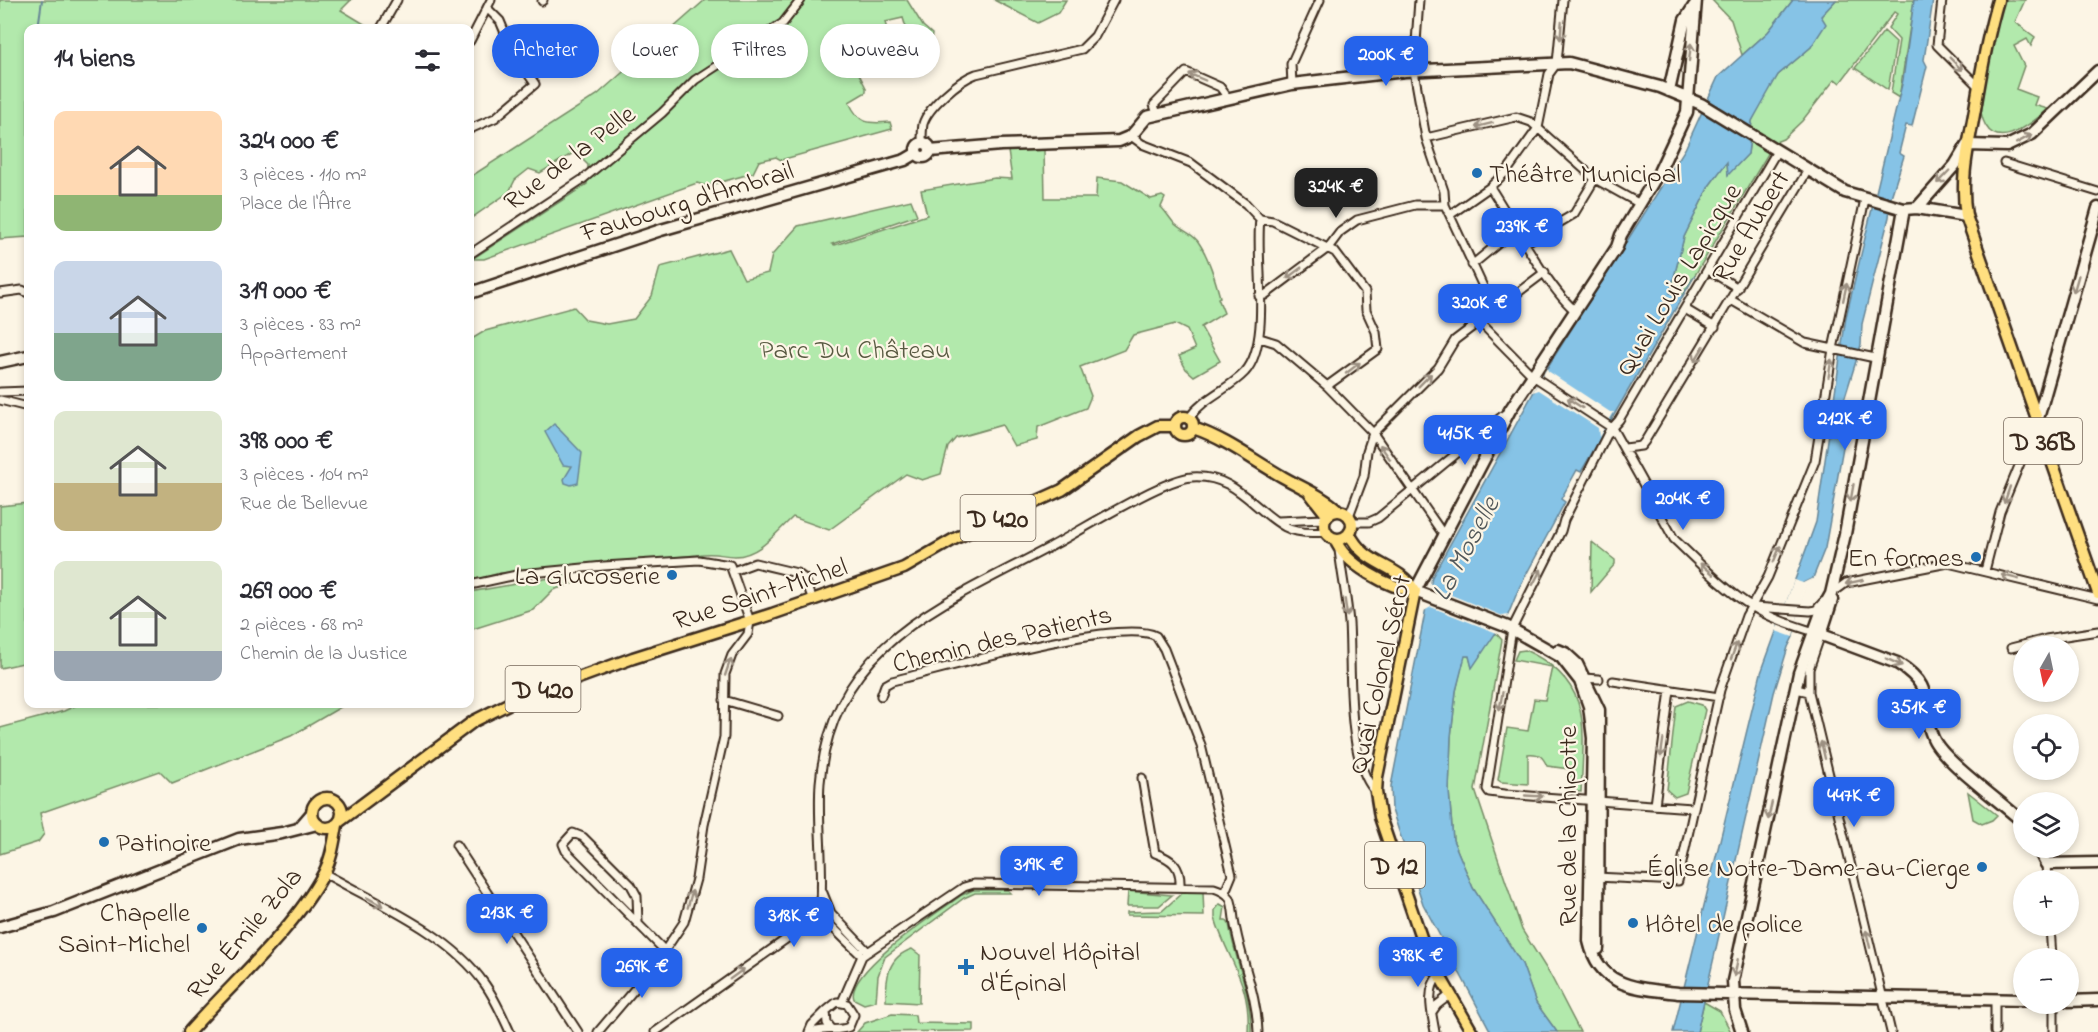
<!DOCTYPE html>
<html lang="fr">
<head>
<meta charset="utf-8">
<style>
  body { margin:0; font-family:"Indie Flower",sans-serif; background:#f7f7f7; color:#2b2b33; height:100vh; display:flex; flex-direction:column; font-size:22px; white-space:nowrap }
  * { box-sizing:border-box; margin:0 }
  p { font-size:20px; color:#7c7c81 }
  .icon { flex:none; width:33px; height:33px; fill:none; stroke:currentColor; stroke-width:2; stroke-linecap:round; stroke-linejoin:round }
  .map { position:relative; flex:1; overflow:hidden }
  .details { position:absolute; left:24px; top:24px; width:450px; height:684px; display:flex; flex-direction:column; background:#fff; border-radius:12px; box-shadow:0 3px 9px #0003 }
  .details>* { flex:none }
  .top-card { position:absolute; left:492px; top:24px; width:570px; height:54px; display:flex; gap:12px }
  .needle { width:39px; rotate:189deg }
  .tools { position:absolute; left:2013px; top:636px; display:grid; gap:12px }
  .tools a { display:grid; place-items:center; width:66px; height:66px; border-radius:50%; background:#fff; box-shadow:0 3px 9px #0003; font-size:30px }
  .price { position:absolute; translate:-50% -51px; padding:0 14px; border-radius:12px; background:#2563eb; color:#fff; font-size:20px; line-height:39px; filter:drop-shadow(0 2px 3px #0008) }
  .price::after { content:''; position:absolute; left:50%; top:36px; width:18px; height:14px; margin-left:-9px; background:inherit; clip-path:polygon(0 0,100% 0,50% 100%) }
  .price.selected { background:#222; color:#fff }
  ul { padding:0; list-style:none }
  li { display:flex; align-items:center; gap:18px; height:150px; padding:0 30px }
  li span { display:grid; place-items:center; flex:none; width:168px; height:120px; border-radius:12px; color:#555 }
  li>.icon { margin-inline-start:auto }
  span .icon { width:72px; height:72px; fill:#fffc; stroke-width:1 }
  li b { font-size:26px }
  h2 { display:flex; justify-content:space-between; align-items:center; height:72px; padding:0 30px; font-size:26px }
  .pill { padding:0 21px; border-radius:27px; background:#fff; box-shadow:0 3px 9px #0003; font-size:21px; line-height:54px }
  .pill.selected { background:#2563eb; color:#fff }
  .map>svg:first-child { display:block }
  .green { fill:#b2e9ac; stroke:#768a65; stroke-width:1.5 }
  .water { fill:#86c3e6; stroke:#688696; stroke-width:1.5 }
  .pier { fill:#fcf5e5 }
  .lines { fill:none; stroke-linecap:round; stroke-linejoin:round }
  .stream { stroke:#688696; stroke-width:2 }
  .street-casing { stroke:#3b2a1e; stroke-width:11 }
  .secondary-casing { stroke:#3b2a1e; stroke-width:15 }
  .primary-casing { stroke:#3b2a1e; stroke-width:15 }
  .street { stroke:#fcf5e5; stroke-width:7 }
  .secondary { stroke:#fcf5e5; stroke-width:10 }
  .primary { stroke:#ffdf80; stroke-width:10 }
  .oneway { stroke:#9c9082 }
  .poi-dot { fill:#1f6fb2; stroke:#fcf5e5; stroke-width:2 }
  .labels { text-anchor:middle; stroke-width:4.5; stroke-linejoin:round; paint-order:stroke }
  .shield { fill:#fcf5e5; stroke:#75675a; stroke-width:1.5 }
  .shield-label { font-size:26px; font-weight:bold; fill:#3b2a1e }
  .street-label { font-size:27px; fill:#3b2a1e; stroke:#fcf5e5 }
  .poi-label { font-size:27px; fill:#3b2a1e; stroke:#fcf5e5; text-anchor:start }
  .park-label { font-size:27px; fill:#595a42; stroke:#fcf5e5 }
  .water-label { font-size:28px; font-style:italic; fill:#52585a; stroke:#fcf5e5 }
</style>
</head>
<body>
<div class="map">
<svg width="2098" height="1032" viewBox="0 0 2098 1032">
  <rect width="100%" height="100%" fill="#fcf5e5"/>
  <filter id="ink" filterUnits="userSpaceOnUse"><feTurbulence type="fractalNoise" baseFrequency=".0167" numOctaves="2"/><feDisplacementMap in="SourceGraphic" scale="12" xChannelSelector="R" yChannelSelector="G"/><feConvolveMatrix kernelMatrix="1 2 1 2 8 2 1 2 1" color-interpolation-filters="sRGB"/></filter>
  <g filter="url(#ink)">
    <path class="green" d="M0,0H351L341,10L371,28H28V237L0,239Z
      M705,0H907L923,26L932,34L928,59L918,66L903,18L885,22L892,50H900L859,74L866,88V92L849,102C859,124 867,124 890,122L892,129L781,160L776,157L759,161L753,173L707,186L697,183L484,259H472L587,184L588,165L575,152L540,173L529,169L515,180L509,192L470,219V177L597,95Z
      M994,0H1066L1058,13L1038,23Z
      M1712,0H1793L1768,32L1742,55L1731,20Z
      M1836,0H1914L1899,98L1891,93L1899,40L1888,28L1897,14L1894,12L1840,83L1835,79L1802,121L1783,139L1775,142L1683,295L1670,293L1684,237L1709,186L1727,161L1728,174L1748,154L1752,121L1764,97L1778,75L1811,47L1821,16Z
      M2004,0H2025L2015,22L2035,37L2031,46L2027,39L2014,46L2024,66L2016,89L2037,97L2034,105L2048,109C2029,126 1991,157 1981,113L1991,44Z
      M1884,31L1896,42L1888,90L1855,68Z
      M1044,150L1045,198H1096L1097,178L1122,181L1151,199L1162,196L1165,198L1161,207C1166,212 1169,217 1173,222C1181,231 1193,233 1199,243C1209,258 1215,279 1220,297L1218,298L1224,313L1201,327L1220,361L1194,376L1186,369L1179,356L1195,349L1187,330L1175,324L1133,335L1124,350L1080,367L1091,396L1086,408L1038,427L1037,440L1014,446L1002,425L956,438L948,447L941,474L922,480L906,474L829,530L793,517C776,533 759,556 735,556C720,556 714,551 697,555L500,573L470,581V340L485,331L574,307L586,320L607,324L634,319L652,296L660,267L729,249L744,279L768,273L772,255L798,226L911,200L917,215L832,244L835,245L927,215L921,190L995,178L1012,179L1008,151Z
      M28,503V662L0,668V506Z
      M1592,542L1615,560V564L1591,592Z
      M567,575L575,583L553,590L533,610L470,630V592Z
      M1495,632L1502,640L1475,790L1522,930L1551,976L1580,1032H1557L1536,1003L1522,964L1473,888L1453,840L1449,791L1451,737L1456,691L1464,656H1469L1472,667Z
      M1525,650C1593,681 1584,727 1581,792L1572,791L1569,769L1547,766C1543,757 1540,753 1528,754V784L1501,782L1498,780L1507,728L1528,731L1534,699L1545,700L1552,667L1514,660L1518,651Z
      M1688,701L1702,705L1705,710L1686,793L1675,797L1667,790L1676,706Z
      M79,704H346L291,736L172,783L160,771L40,813L44,834L38,842L0,854V728L64,711Z
      M1968,792L1997,815L1992,820L1982,824L1973,819Z
      M973,890H1008L1011,893H975L964,898L885,957L878,976L876,1001L864,1004L854,999C844,972 941,910 962,895Z
      M1128,891L1172,895L1159,906H1127Z
      M1183,892H1203L1204,916L1127,915V912L1162,911Z
      M1220,904L1225,907L1223,920H1226L1229,924C1235,961 1252,994 1251,1032H1248C1251,981 1228,962 1215,918V910Z
      M912,949L920,955L919,1003L886,1001C886,979 887,957 912,949Z
      M1704,1002L1720,1011L1731,1032H1697Z
      M892,1014L915,1015L916,1023L974,1024V1031L857,1032L865,1023Z"/>
    <path class="water" d="M1793,0H1836L1821,16L1826,24L1811,47L1778,75L1752,121L1748,154L1728,175L1727,162L1709,186L1684,237L1670,293L1683,295L1695,275L1581,472L1577,470L1561,499L1565,502L1519,588L1508,615L1472,668L1469,656H1465L1456,691L1451,737L1449,791L1453,840L1473,888L1522,964L1536,1003L1557,1032H1491L1423,904L1392,810L1391,786L1432,577L1547,368L1685,149L1718,77L1768,32Z
      M1914,0H1933L1924,60L1927,66L1912,126L1906,125L1899,153L1904,156L1891,197L1889,217L1862,324L1861,345L1844,400L1850,408L1825,548L1813,578L1803,583L1793,637L1788,647L1774,693L1697,1032H1673L1761,673L1816,522L1846,317L1903,80Z
      M554,424L582,453L578,483L571,485L565,483L564,479L572,466L563,465L545,432Z"/>
    <path class="pier" d="M1547,368L1548,371L1610,412H1614L1599,437L1598,428L1539,390L1533,392Z
      M1813,578L1805,585L1793,637L1776,631L1794,580L1803,583Z
      M1430,582L1434,588L1503,616L1508,615L1506,622L1497,633L1431,607L1424,611Z"/>
    <g class="lines">
      <path class="stream" d="M38,28L42,0"/>
      <defs>
        <path id="street" d="M1419,0L1414,71L1426,138L1444,191L1445,205L1486,293L1485,309L1479,321L1533,376L1612,428L1674,539C1697,561 1726,591 1753,607C1772,619 1793,625 1814,632
          M1942,0L1937,45L1977,85
          M542,1L543,0
          M381,28L397,0
          M470,41L491,0
          M1292,84L1291,64L1320,0
          M1157,114L1154,105L1186,72L1220,87L1228,98
          M470,129L495,118L535,84L513,52L500,21L487,8
          M1131,136L1142,144L1191,163L1246,204L1260,219L1273,221L1335,252L1365,292L1366,310L1376,332L1378,349L1327,386
          M1426,138L1516,117L1531,122L1595,179L1640,204
          M922,144C922,137 922,130 923,124C928,107 959,80 976,74L1082,49L1095,36L1114,0
          M2004,163L2098,192
          M1490,187C1510,217 1550,292 1576,311
          M1450,215L1490,187L1507,171L1538,128L1549,74L1557,63L1563,0
          M1527,242L1574,214L1595,179
          M470,254L583,179L662,113L695,80L783,23L801,0
          M1472,265L1517,228
          M1708,270L1738,288
          M0,293L22,290L28,293
          M1259,296L1265,295L1328,248L1340,232L1357,220L1415,205H1445
          M1731,300L1805,343L1875,358
          M1685,309L1715,327
          M1260,338L1276,343L1327,386L1373,433L1443,534
          M0,392L28,391
          M0,400L28,407
          M1189,418C1204,397 1228,390 1245,372C1272,342 1255,260 1260,219
          M1625,448L1641,446L1645,441L1808,170
          M1349,516L1364,476L1367,451L1373,433L1438,368L1455,340L1545,272
          M1278,521L1324,519
          M1351,522H1369L1378,518L1506,413
          M1339,550C1342,575 1347,599 1349,623C1352,667 1345,760 1376,792
          M733,571L755,563L797,573L805,579L813,600
          M1985,571L2000,512L2037,422
          M470,585L521,574L604,566L699,560L730,565L750,621L748,634L732,655L725,674L724,737L704,825L696,879L684,922L655,965L598,1032
          M1831,594L1846,583L1948,563L2098,599
          M1754,607L1810,611L1816,610L1823,602
          M2011,648L2046,639L2098,631
          M1583,678L1599,679
          M1613,681L1719,697
          M1796,689L1809,692L1891,1032
          M1809,692V669L1821,634
          M881,696L885,685L892,681C939,670 1121,617 1156,636L1164,649L1201,745L1232,875L1225,892
          M724,700L778,716
          M1142,778L1155,853C1172,859 1181,866 1180,886
          M1655,805L1670,690
          M1692,808L1505,794L1489,792L1487,789L1512,629L1561,531L1564,520L1609,431L1619,420L1777,151
          M456,845L578,1032
          M2046,864L2047,880
          M324,873C376,903 449,933 484,983C495,998 502,1015 510,1032
          M1596,877L1678,881L1720,690L1746,616L1768,577L1815,461L1833,349L1865,199
          M823,893L831,913L868,952
          M820,915C825,871 817,827 820,783C832,643 944,604 1050,547C1080,531 1163,479 1192,477C1235,474 1253,509 1285,527C1296,533 1314,533 1325,532
          M820,915L862,956
          M638,922L637,896L631,885L583,837L573,833L563,844L566,851L665,951
          M2050,926L2052,958
          M842,1002L862,956L964,887L974,884L1214,888C1220,890 1226,892 1230,898C1234,907 1233,920 1236,930C1243,965 1257,996 1258,1032
          M1432,1012L1437,1005L1450,995
          M655,1032L820,915L831,913
          M809,1032L812,1025L826,1011
          M814,1032C827,1027 838,1032 849,1027L854,1015L847,1004L837,1002L826,1011L827,1023L831,1028
          M1435,1032C1432,1014 1425,990 1439,975
          M1995,1032V999
          M2054,1032V1004"/>
        <path id="secondary" d="M1696,0L1687,112L1659,172L1621,235L1617,247L1510,410L1415,591L1508,627L1561,657L1580,681L1589,706L1593,738L1589,941C1600,989 1638,988 1678,993L2024,1000
          M1669,91L1685,20L1694,6
          M916 150a7 7 0 1 1 14 0a7 7 0 1 1-14 0Z
          M930,151L1001,145L1119,141L1131,136L1147,117L1292,84L1405,71L1569,63L1660,87L1701,104L1845,192L1904,209L1917,208L1966,216
          M1917,208L1955,165L1967,145L2007,146L2032,134L2098,71
          M470,293L661,230L905,160L917,153
          M0,362L28,356
          M2037,422L2098,208
          M1814,632L1897,663C1939,689 1918,705 1933,738C1943,761 2003,803 2024,823
          M1821,634L1832,600
          M1558,650L1565,653L1577,664L1599,710L1598,949
          M299,828L312,813
          M2038,848L2046,864L2098,863
          M0,927L54,912L239,839L282,833L317,824
          M2068,1001L2098,1000
          M1742,1032L1735,1010L1733,981L1799,673L1822,610L1831,594L1845,534L1904,209"/>
        <path id="primary" d="M1998,0C1987,37 1981,72 1975,109C1968,149 1960,176 1966,216L2098,593
          M1175 426a9 9 0 1 1 18 0a9 9 0 1 1-18 0Z
          M1193,428C1226,439 1253,460 1283,477C1302,488 1323,496 1339,511
          M1309,492L1327,515
          M1324 525a14 14 0 1 1 28 0a14 14 0 1 1-28 0Z
          M1349,533C1366,568 1395,561 1415,591
          M1335,539C1344,564 1389,588 1415,591
          M1415,591L1377,777L1376,792L1380,817L1426,952L1472,1032
          M312 813a15 15 0 1 1 30 0a15 15 0 1 1-30 0Z
          M340,821L474,721L510,703L633,658L772,614L904,568L956,538L1062,490L1139,436L1158,426H1175
          M189,1032C232,983 294,930 324,873C332,858 334,841 337,825"/>
      </defs>
      <use href="#street" class="street-casing"/>
      <use href="#secondary" class="secondary-casing"/>
      <use href="#primary" class="primary-casing"/>
      <use href="#street" class="street"/>
      <use href="#secondary" class="secondary"/>
      <use href="#primary" class="primary"/>
    </g>
    <defs><path id="oneway-shaft" d="M-6 0H5M1.5-3L5.5 0L1.5 3" fill="none" stroke-width="1.6" stroke-linecap="round" stroke-linejoin="round" transform="scale(1.5)"/></defs>
    <g class="oneway">
      <use href="#oneway-shaft" transform="translate(1561 31) rotate(94)"/>
      <use href="#oneway-shaft" transform="translate(1690 52) rotate(-84)"/>
      <use href="#oneway-shaft" transform="translate(1956 64) rotate(45)"/>
      <use href="#oneway-shaft" transform="translate(1197 77) rotate(-157)"/>
      <use href="#oneway-shaft" transform="translate(1484 125) rotate(166)"/>
      <use href="#oneway-shaft" transform="translate(2024 139) rotate(-29)"/>
      <use href="#oneway-shaft" transform="translate(1943 177) rotate(134)"/>
      <use href="#oneway-shaft" transform="translate(1294 273) rotate(143)"/>
      <use href="#oneway-shaft" transform="translate(2076 284) rotate(106)"/>
      <use href="#oneway-shaft" transform="translate(1845 292) rotate(-78)"/>
      <use href="#oneway-shaft" transform="translate(1699 354) rotate(121)"/>
      <use href="#oneway-shaft" transform="translate(1353 368) rotate(-38)"/>
      <use href="#oneway-shaft" transform="translate(1830 368) rotate(-81)"/>
      <use href="#oneway-shaft" transform="translate(1425 380) rotate(-45)"/>
      <use href="#oneway-shaft" transform="translate(1575 403) rotate(-147)"/>
      <use href="#oneway-shaft" transform="translate(1385 452) rotate(-125)"/>
      <use href="#oneway-shaft" transform="translate(1852 493) rotate(100)"/>
      <use href="#oneway-shaft" transform="translate(2007 495) rotate(109)"/>
      <use href="#oneway-shaft" transform="translate(1777 554) rotate(-67)"/>
      <use href="#oneway-shaft" transform="translate(1707 569) rotate(-140)"/>
      <use href="#oneway-shaft" transform="translate(1537 577) rotate(-62)"/>
      <use href="#oneway-shaft" transform="translate(2010 577) rotate(-166)"/>
      <use href="#oneway-shaft" transform="translate(1854 582) rotate(167)"/>
      <use href="#oneway-shaft" transform="translate(1346 608) rotate(82)"/>
      <use href="#oneway-shaft" transform="translate(1734 651) rotate(-70)"/>
      <use href="#oneway-shaft" transform="translate(1894 662) rotate(24)"/>
      <use href="#oneway-shaft" transform="translate(728 667) rotate(-71)"/>
      <use href="#oneway-shaft" transform="translate(1501 701) rotate(100)"/>
      <use href="#oneway-shaft" transform="translate(1662 748) rotate(98)"/>
      <use href="#oneway-shaft" transform="translate(1823 750) rotate(-103)"/>
      <use href="#oneway-shaft" transform="translate(1534 796) rotate(3)"/>
      <use href="#oneway-shaft" transform="translate(1770 811) rotate(102)"/>
      <use href="#oneway-shaft" transform="translate(690 899) rotate(-75)"/>
      <use href="#oneway-shaft" transform="translate(375 902) rotate(29)"/>
      <use href="#oneway-shaft" transform="translate(1868 939) rotate(-103)"/>
      <use href="#oneway-shaft" transform="translate(1736 968) rotate(101)"/>
      <use href="#oneway-shaft" transform="translate(737 974) rotate(-36)"/>
    </g>
  </g>
  <g class="poi-dot">
    <circle cx="1477" cy="173" r="6"/>
    <circle cx="1976" cy="557" r="6"/>
    <circle cx="672" cy="575" r="6"/>
    <circle cx="104" cy="842" r="6"/>
    <circle cx="1982" cy="867" r="6"/>
    <circle cx="1633" cy="923" r="6"/>
    <circle cx="202" cy="928" r="6"/>
    <path d="M963 958h6v6h6v6h-6v6h-6v-6h-6v-6h6z"/>
  </g>
  <g class="labels">
    <g class="shield">
      <rect x="2004" y="418" width="78" height="46" rx="4.5"/>
      <rect x="960.5" y="495" width="75" height="46" rx="4.5"/>
      <rect x="505.5" y="666" width="75" height="46" rx="4.5"/>
      <rect x="1365" y="842" width="60" height="46" rx="4.5"/>
    </g>
    <g class="shield-label">
      <text x="2043" y="450">D 36B</text>
      <text x="998" y="527">D 420</text>
      <text x="543" y="698">D 420</text>
      <text x="1395" y="874">D 12</text>
    </g>
    <g class="street-label">
      <text transform="translate(569 157) rotate(-37)" y="9">Rue de la Pelle</text>
      <text transform="translate(687 201) rotate(-17)" y="9">Faubourg d'Ambrail</text>
      <text transform="translate(1750 226) rotate(-59)" y="9">Rue Aubert</text>
      <text transform="translate(1678 279) rotate(-59)" y="9">Quai Louis Lapicque</text>
      <text transform="translate(760 593) rotate(-18)" y="9">Rue Saint-Michel</text>
      <text transform="translate(1002 638) rotate(-13)" y="9">Chemin des Patients</text>
      <text transform="translate(1379 674) rotate(-77)" y="9">Quai Colonel Sérot</text>
      <text transform="translate(1567 826) rotate(-90)" y="9">Rue de la Chipotte</text>
      <text transform="translate(244 933) rotate(-50)" y="9">Rue Émile Zola</text>
    </g>
    <g class="poi-label">
      <text x="1489" y="182">Théâtre Municipal</text>
      <text x="1964" y="566" text-anchor="end">En formes</text>
      <text x="660" y="584" text-anchor="end">La Glucoserie</text>
      <text x="116" y="851">Patinoire</text>
      <text x="1970" y="876" text-anchor="end">Église Notre-Dame-au-Cierge</text>
      <text x="190" y="921" text-anchor="end">Chapelle<tspan x="190" dy="31">Saint-Michel</tspan></text>
      <text x="1645" y="932">Hôtel de police</text>
      <text x="980" y="960">Nouvel Hôpital<tspan x="980" dy="31">d'Épinal</tspan></text>
    </g>
    <g class="park-label">
      <text x="855" y="358">Parc Du Château</text>
    </g>
    <g class="water-label">
      <text transform="translate(1464 548) rotate(-62)" y="10">La Moselle</text>
    </g>
  </g>
</svg>
<div class="tools">
<a><svg class="needle" viewBox="-14 -14 28 28"><path d="M0-13l5 13h-10z" fill="#e53935"/><path d="M0 13l5-13h-10z" fill="#7c7c81"/></svg></a>
<a><svg class="icon" aria-label="locate" viewBox="0 0 24 24"><circle cx="12" cy="12" r="6"/><path d="M12 2v4M12 18v4M2 12h4M18 12h4"/></svg></a>
<a><svg class="icon" aria-label="layers" viewBox="0 0 24 24"><path d="M12 4l9 5-9 5-9-5zM3 14l9 5 9-5"/></svg></a>
<a>+</a>
<a>−</a>
</div>
<b class="price" style="left:1386px;top:87px">200K €</b>
<b class="price selected" style="left:1336px;top:219px">324K €</b>
<b class="price" style="left:1522px;top:259px">239K €</b>
<b class="price" style="left:1480px;top:335px">320K €</b>
<b class="price" style="left:1845px;top:451px">212K €</b>
<b class="price" style="left:1465px;top:466px">415K €</b>
<b class="price" style="left:1683px;top:531px">204K €</b>
<b class="price" style="left:1919px;top:740px">351K €</b>
<b class="price" style="left:1854px;top:828px">447K €</b>
<b class="price" style="left:1039px;top:897px">319K €</b>
<b class="price" style="left:507px;top:945px">213K €</b>
<b class="price" style="left:794px;top:948px">318K €</b>
<b class="price" style="left:1418px;top:988px">398K €</b>
<b class="price" style="left:642px;top:999px">269K €</b>
<div class="top-card">
<a class="pill selected">Acheter</a>
<a class="pill">Louer</a>
<a class="pill">Filtres</a>
<a class="pill">Nouveau</a>
</div>
<section class="details">
<h2>14 biens<svg class="icon" aria-label="filters" viewBox="0 0 24 24"><path d="M4 7h16M4 17h16"/><circle cx="9" cy="7" r="2"/><circle cx="15" cy="17" r="2"/></svg></h2>
<ul>
<li><span style="background:linear-gradient(#ffd9b3 70%,#8fb573 0)"><svg class="icon" aria-label="home" viewBox="0 0 24 24"><path d="M3 11l9-7 9 7M6 9v11h12V9"/></svg></span><div><b>324 000 €</b><p>3 pièces · 110 m²</p><p>Place de l'Âtre</p></div></li>
<li><span style="background:linear-gradient(#c9d6e8 60%,#7fa58c 0)"><svg class="icon" aria-label="home" viewBox="0 0 24 24"><path d="M3 11l9-7 9 7M6 9v11h12V9"/></svg></span><div><b>319 000 €</b><p>3 pièces · 83 m²</p><p>Appartement</p></div></li>
<li><span style="background:linear-gradient(#dfe7d0 60%,#c2b280 0)"><svg class="icon" aria-label="home" viewBox="0 0 24 24"><path d="M3 11l9-7 9 7M6 9v11h12V9"/></svg></span><div><b>398 000 €</b><p>3 pièces · 104 m²</p><p>Rue de Bellevue</p></div></li>
<li><span style="background:linear-gradient(#dfe7d0 75%,#9aa5b1 0)"><svg class="icon" aria-label="home" viewBox="0 0 24 24"><path d="M3 11l9-7 9 7M6 9v11h12V9"/></svg></span><div><b>269 000 €</b><p>2 pièces · 68 m²</p><p>Chemin de la Justice</p></div></li>
</ul>
</section>
</div>
</body>
</html>
